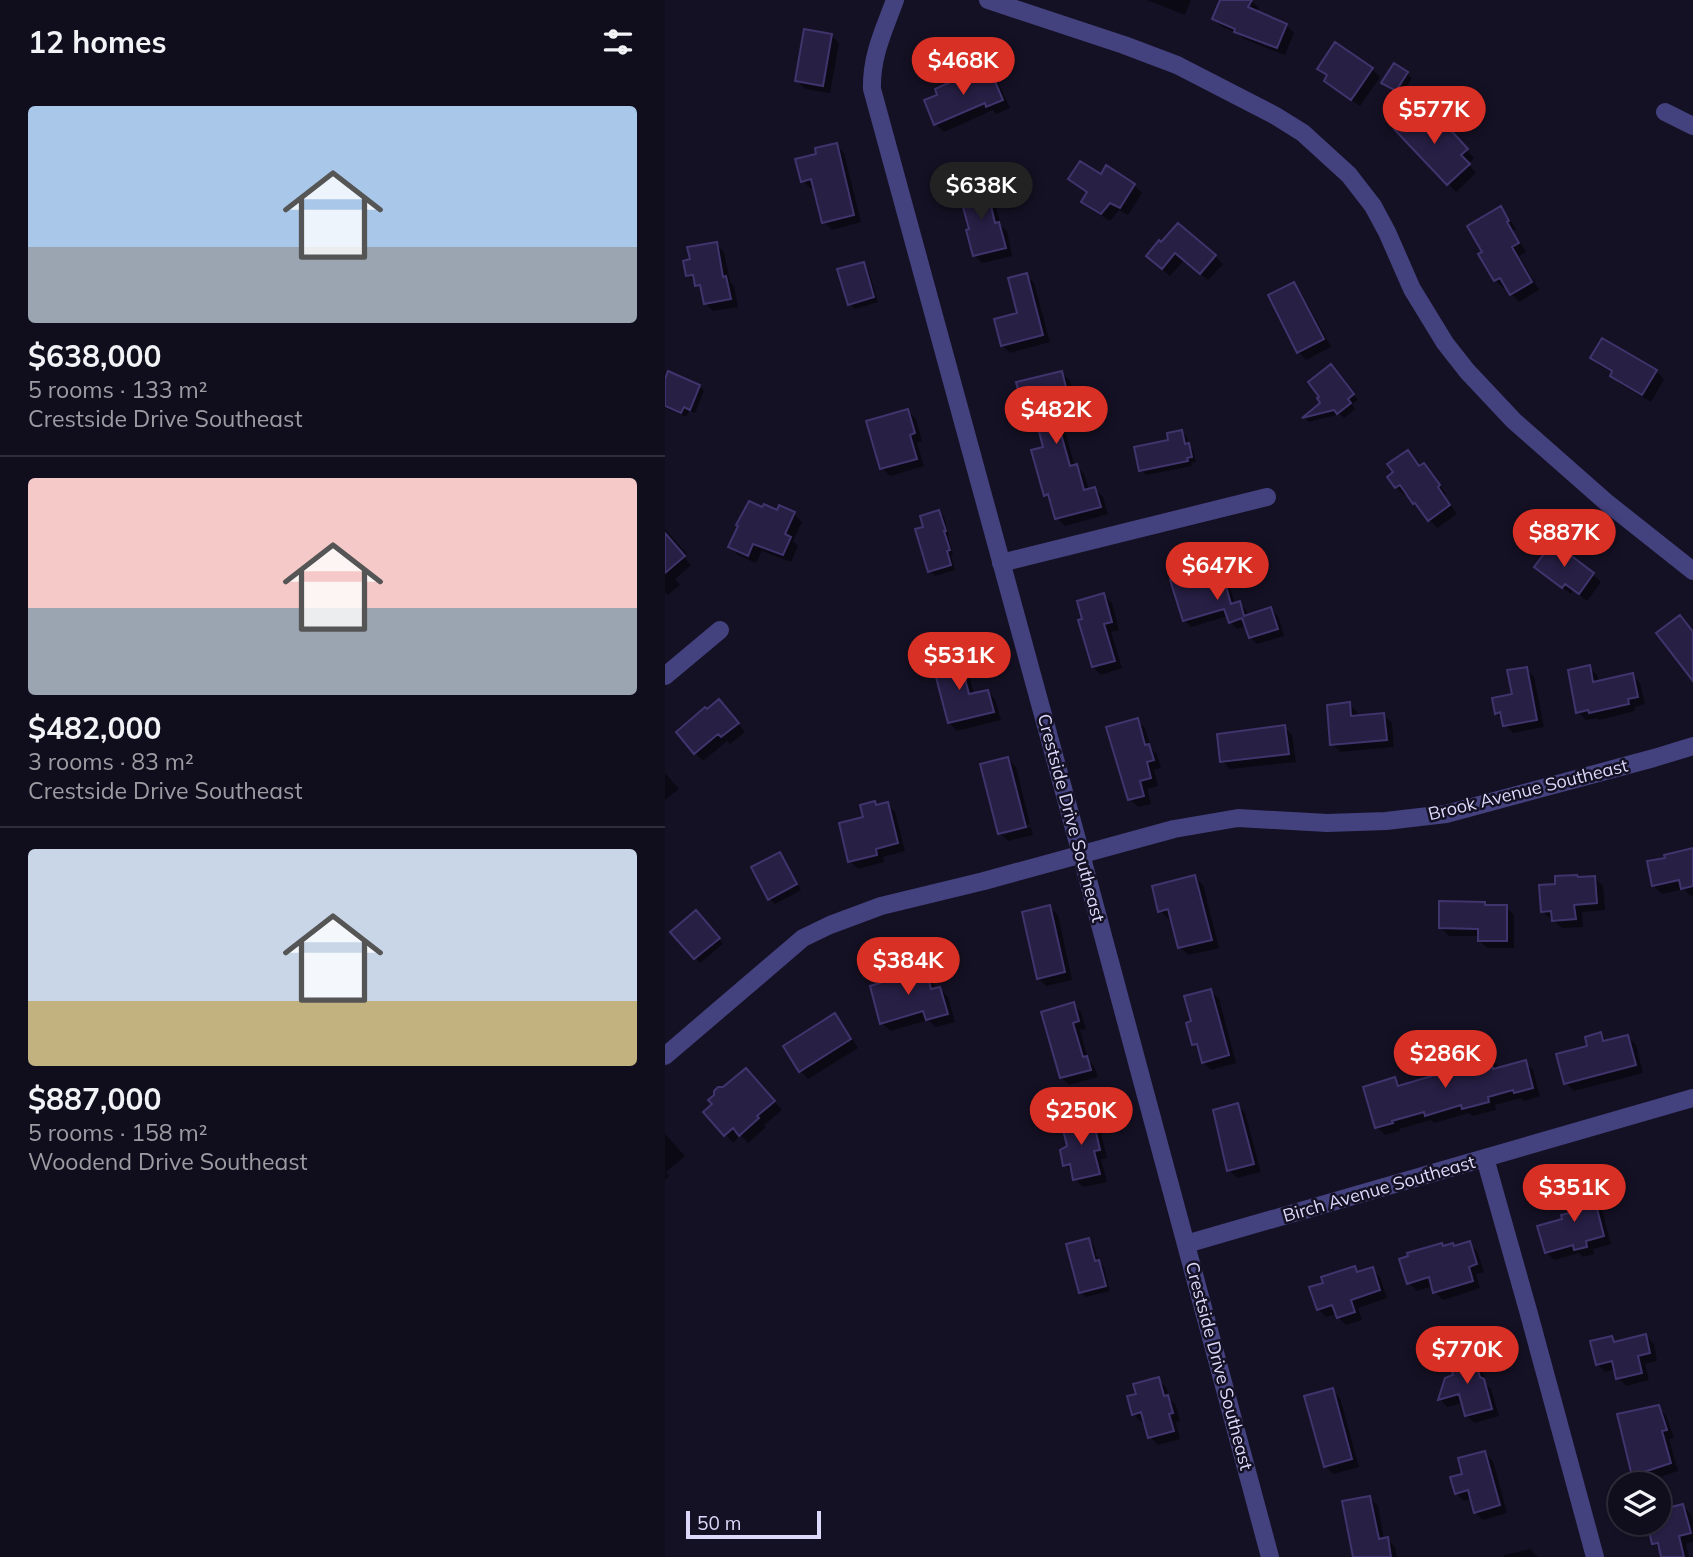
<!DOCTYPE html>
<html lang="en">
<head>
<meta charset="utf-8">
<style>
  body { margin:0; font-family:Mulish,sans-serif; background:#1e1b29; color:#f1f3f6; height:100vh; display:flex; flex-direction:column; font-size:26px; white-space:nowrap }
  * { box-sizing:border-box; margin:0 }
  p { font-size:23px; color:#9c9ca3 }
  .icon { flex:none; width:38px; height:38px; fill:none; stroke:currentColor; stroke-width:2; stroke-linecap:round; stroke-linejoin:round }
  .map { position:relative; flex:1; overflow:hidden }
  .side { display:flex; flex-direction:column; background:#100d1c; width:665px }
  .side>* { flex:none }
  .fabs { position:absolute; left:943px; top:1472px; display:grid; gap:14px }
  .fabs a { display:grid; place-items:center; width:63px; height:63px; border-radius:50%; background:#100d1c; box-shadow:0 2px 5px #0004,0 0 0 2px #302d3b; font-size:35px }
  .scale { position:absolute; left:21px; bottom:18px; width:135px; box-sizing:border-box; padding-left:7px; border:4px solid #ddd9fb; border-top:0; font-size:19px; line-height:24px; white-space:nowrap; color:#ddd9fb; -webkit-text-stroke:5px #151125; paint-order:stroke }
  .price { position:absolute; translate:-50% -60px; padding:0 16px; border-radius:24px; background:#d93025; color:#fff; font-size:23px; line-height:46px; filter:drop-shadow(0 2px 4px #0008) }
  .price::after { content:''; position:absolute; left:50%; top:42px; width:21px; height:16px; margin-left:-10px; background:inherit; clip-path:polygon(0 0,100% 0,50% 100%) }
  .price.on { background:#222; color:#fff }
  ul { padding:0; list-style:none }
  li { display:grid; align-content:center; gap:14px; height:371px; padding:0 28px }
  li+li { border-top:2px solid #302d3b }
  li span { display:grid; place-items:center; height:217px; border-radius:7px; color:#555 }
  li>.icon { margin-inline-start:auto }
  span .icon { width:126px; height:126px; fill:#fffc; stroke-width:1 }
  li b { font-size:30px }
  h2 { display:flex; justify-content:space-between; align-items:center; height:84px; padding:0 28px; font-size:30px }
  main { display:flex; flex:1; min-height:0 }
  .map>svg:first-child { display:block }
  .shadow { fill:#0007 }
  .building { fill:#271f44; stroke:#40346d; stroke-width:2 }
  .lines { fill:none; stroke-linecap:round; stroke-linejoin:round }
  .minor { stroke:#44417f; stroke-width:18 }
  .labels { text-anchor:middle; stroke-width:5; stroke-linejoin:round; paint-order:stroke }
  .street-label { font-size:18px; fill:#ddd9fb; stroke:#151125 }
</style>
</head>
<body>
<main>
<section class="side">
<h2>12 homes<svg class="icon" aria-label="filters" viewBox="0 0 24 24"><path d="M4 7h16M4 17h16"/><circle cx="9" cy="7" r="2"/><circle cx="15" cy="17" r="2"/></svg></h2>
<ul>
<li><span style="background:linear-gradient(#a9c7e8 65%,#9aa5b1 0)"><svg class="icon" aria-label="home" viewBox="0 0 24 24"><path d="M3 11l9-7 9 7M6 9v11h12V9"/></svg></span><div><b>$638,000</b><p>5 rooms · 133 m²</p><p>Crestside Drive Southeast</p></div></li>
<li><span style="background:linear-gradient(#f6c9c9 60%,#9aa5b1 0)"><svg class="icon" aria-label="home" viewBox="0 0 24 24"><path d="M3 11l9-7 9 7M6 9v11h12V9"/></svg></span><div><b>$482,000</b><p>3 rooms · 83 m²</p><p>Crestside Drive Southeast</p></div></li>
<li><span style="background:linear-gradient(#c9d6e8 70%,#c2b280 0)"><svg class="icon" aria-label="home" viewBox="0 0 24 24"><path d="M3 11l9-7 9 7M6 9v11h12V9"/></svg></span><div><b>$887,000</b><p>5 rooms · 158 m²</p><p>Woodend Drive Southeast</p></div></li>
</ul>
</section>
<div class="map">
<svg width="1028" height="1557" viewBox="0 0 1028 1557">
  <rect width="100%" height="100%" fill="#151125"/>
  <path class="shadow" d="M482,0H526L520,15Z
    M557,0H586L594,8L592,13L621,25L629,33L620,55L579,39L573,33L557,27L549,19Z
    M166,35L174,43L165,93L140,89L132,81Z
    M654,68L707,69L715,77L695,106L669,88L661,80L663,77Z
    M742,73L747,78L736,95L719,82Z
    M325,74L333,82L345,108L331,114L328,110L279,132L271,124L275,96L294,80L298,84Z
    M781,128L809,158L803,164L811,173L791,192L731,129L774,134Z
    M171,145L179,153L196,222L167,230L159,222L150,188L146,189L138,181L153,155Z
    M437,176L469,185L477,193L463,215L454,210L445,221L426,209L418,201L423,193L406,179Z
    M320,187L328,195L336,226L342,231L347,256L317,263L309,255L306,230Z
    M835,209L843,217L851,229L848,231L861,252L854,256L874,290L854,302L846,294L842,286L838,288L830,280L820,252Z
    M494,242L550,256L558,264L543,280L519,260L505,276L491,264Z
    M51,244L59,252L65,282L69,286L73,307L48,311L40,303L38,292L23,275Z
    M198,264L203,269L213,302L190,309L185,304Z
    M361,275L369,283L385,342L345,353L337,345L354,314Z
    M628,284L636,292L666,347L641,360L634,352Z
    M927,358L991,371L999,379L986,402L955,384L947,376L948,373L935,366Z
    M671,372L693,400L687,404L690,409L679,418L675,414L644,422L640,418L658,403Z
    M397,373L405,381L416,427L400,431L410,467L411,466L419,474L424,490L430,489L438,497L443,514L400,526L392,518L387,500L381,495L380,448L374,423L367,416L366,410L357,402Z
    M0,383L34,386L39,391L30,413L24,411L21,417L0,408Z
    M243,411L251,419L257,441L252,443L259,466L225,476L217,468Z
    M517,432L522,437L523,445L528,450L531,462L526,463L527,466L481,475L476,470Z
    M742,452L755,467L758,465L766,473L781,494L779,495L792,514L772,528L750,503L742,492L739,495L731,487V473Z
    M113,512L129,514L137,522L128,541L133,546L126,562L97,551L91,563L73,555L65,547L75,526Z
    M274,512L279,517L284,535L283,536L288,555L286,556L290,570L270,576L265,571L260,528Z
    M0,529L22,554L19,557L26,565L10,579L15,585L3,595L0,592Z
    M888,545L928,575L936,582L922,601L908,590L906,594L872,567Z
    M555,570L562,577L570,605L574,603L581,610L583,617L606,609L613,616L619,636L592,644L585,637L581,626L572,629L565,622L563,616L526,627L519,620L535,576Z
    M439,595L447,603L454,630L446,632L457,668L436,675L428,667Z
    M294,657L302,665L309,695L322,691L330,699L336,720L292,731L284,723Z
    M924,667L932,675L934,682L967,675L975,683L980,704L970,707V711L934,720L932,718L921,720L913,712Z
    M861,669L869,677L879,727L848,733L831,713L849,696Z
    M684,704L692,712L693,717L719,715L727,723L729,747L675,752L667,744Z
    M62,709L80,732L65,744L62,741L38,761L30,753Z
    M472,720L480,728L486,748L492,754L496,768L489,770L493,786L482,789L486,804L473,807L465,799Z
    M619,727L627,735L631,762L565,769L557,761Z
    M343,759L351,767L365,824L338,831V835L366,827L368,835L343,841L335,833Z
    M0,773L14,789L0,800Z
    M209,803L213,806L222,804L230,812L240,851L218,857L219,862L193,869L185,861L200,818Z
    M1028,850V895L1026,896L1019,889L997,894L989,886Z
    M114,854L119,859L136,890L110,904L105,899Z
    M530,877L538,885L554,948L523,955L515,947L507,918L503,919L495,911Z
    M930,878L938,886L940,910L917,912L918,927L897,928L878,912L892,886L914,879Z
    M819,904L822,907H841L849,915V948H822L814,940V936H784L776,928Z
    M385,907L393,915L407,980L381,986L373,978Z
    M36,917L58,944L35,963L8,932Z
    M256,967L264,975L271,990L275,989L283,997L290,1022L271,1027L263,1020L225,1031L217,1023Z
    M546,991L554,999L571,1063L546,1070L538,1062L536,1051L528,1044V1023Z
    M408,1004L416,1012L421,1029L415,1030L423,1060L429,1066L433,1077L404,1085L396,1077Z
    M170,1015L177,1023L193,1048L143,1079L135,1071Z
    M935,1034L943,1042L963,1037L971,1045L978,1073L909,1091L901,1083L924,1047Z
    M824,1057L832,1065L833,1070L860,1062L868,1070L875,1096L859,1101L856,1098L830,1105L831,1110L807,1116L804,1113L769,1123L766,1120L734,1129L735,1131L720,1135L712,1127L730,1079L737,1086L789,1071Z
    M89,1079L117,1110L99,1125L101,1127L83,1143L76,1135L68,1143L40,1112Z
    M572,1105L580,1113L596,1172L572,1178L564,1170Z
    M426,1116L434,1124L442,1158L436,1159L442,1182L418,1187L410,1179L409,1173L400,1165L404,1146Z
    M0,1134L20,1156L1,1172L4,1176L0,1180Z
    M925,1187L933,1195L946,1244L928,1249L929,1254L918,1257L914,1253L889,1260L881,1252L899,1221L911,1213Z
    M424,1240L429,1245L433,1261L439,1267L445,1291L421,1297L416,1292Z
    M804,1243L812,1251L819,1272L811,1274L815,1288L778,1300L770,1292L768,1286L752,1291L744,1283L777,1244L779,1247L788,1245L790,1247Z
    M689,1268L694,1273L707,1269L715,1277L722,1298L693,1308L697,1320L681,1325L673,1317L672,1314L661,1317L653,1309L660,1284Z
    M981,1336L989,1344L992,1361L980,1364L984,1380L961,1386L953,1378L951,1369L940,1372L932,1364L947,1338L952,1343Z
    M808,1356L816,1364L821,1384L826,1389L834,1416L809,1423L801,1415L798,1403L782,1407L775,1399L790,1377Z
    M493,1379L501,1387L505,1399L511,1405L515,1421L511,1422L515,1439L493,1445L485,1437L480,1421L476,1422L468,1414L473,1395Z
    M667,1390L675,1398L694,1467L668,1474L660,1466Z
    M993,1407L1001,1415L1009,1438L1004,1439L1013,1471L977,1483L969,1475Z
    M820,1453L828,1461L842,1513L818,1520L810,1512L807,1499L799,1501L791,1493L799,1475Z
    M705,1498L713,1506L719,1540L722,1539L730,1547L732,1557H689Z
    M1018,1506L1026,1514L1028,1522V1542L1021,1544L1024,1557H998L996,1551L989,1543L994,1522V1511Z
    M865,1549L873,1557H839V1555Z"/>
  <path class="building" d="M555,0H587L583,7L622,24L612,48L569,32L570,29L547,19Z
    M139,29L167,34L158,86L130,81Z
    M670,42L708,68L686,100L659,81L662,75L652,69Z
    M729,63L743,72L731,91L716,83Z
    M326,72L338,100L321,107L320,103L269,125L259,100L272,95L270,89L294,78L296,83Z
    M752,108L774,132L781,125L803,149L796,155L805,164L782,185L729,129Z
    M172,143L189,215L157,223L146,179L136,182L130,159L151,154L150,148Z
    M415,161L436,174L441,165L470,184L455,208L445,203L436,214L416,202L422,192L403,179Z
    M321,185L330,223L334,222L341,248L308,256L301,230L304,229L294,192Z
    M836,206L844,221L842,222L854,243L847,247L867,282L845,295L835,278L829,281L813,254L817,252L802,226Z
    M513,223L551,255L535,274L510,253L497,269L481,256L494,240L496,242Z
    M52,242L58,277L61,276L66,299L39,304L35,285L30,286L28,275L21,276L18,261L25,259L22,247Z
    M199,262L209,297L183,305L172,269Z
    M362,273L378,335L336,346L329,319L352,313L343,278Z
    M629,282L659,339L632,353L603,295Z
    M937,338L992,370L977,395L945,376L947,371L925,358Z
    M666,364L689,394L683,399L686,403L672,414L669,410L637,418L655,403L652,398L654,397L643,382Z
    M3,371L35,385L25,410L19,407L16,413L0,406V379Z
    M397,371L409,420L393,423L405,466L412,464L419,490L430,487L436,507L390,519L383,494L379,496L366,450L378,447L370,416L365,417L362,401L356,402L351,382Z
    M243,409L250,433L245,435L252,459L215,469L201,421Z
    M517,430L520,444L524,443L527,457L522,458L523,461L474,471L469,447L503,440L502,433Z
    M743,450L754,466L759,463L775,485L773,487L785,505L763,521L750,503L748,504L735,485L730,488L722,477L728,472L722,464Z
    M84,501L97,507L99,504L112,510L114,505L130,512L120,534L126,537L118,555L88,544L83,556L63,547L73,526L71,525Z
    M274,510L281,531H279L285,550L282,551L286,565L263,572L250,529L258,527L255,516Z
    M0,533L20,556L0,573Z
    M888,542L929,573L914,594L900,584L897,588L869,567Z
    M556,568L566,604L575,601L579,616L606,607L613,629L584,638L577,618L564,623L559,609L518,621L505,580L533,572L534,574Z
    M439,593L447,622L439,624L450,661L427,667L413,620L417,619L412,601Z
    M1015,615L1028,632V681L991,633Z
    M294,655L304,694L323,690L329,712L283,723L267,662Z
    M925,665L928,682L968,673L973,697L963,699L964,704L924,713L923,710L911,713L903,670Z
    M862,667L872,720L838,726L835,712L830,714L827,698L847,694L842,670Z
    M54,699L74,723L56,737L53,734L29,754L11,732L40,707L42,709Z
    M685,702L686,716L719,713L722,740L665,745L662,705Z
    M473,718L480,745L484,744L489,760L482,762L486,778L475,781L479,796L463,800L441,727Z
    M620,725L624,754L555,762L552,734Z
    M343,757L361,827L333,834L315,764Z
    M210,801L211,805L223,802L233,843L211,849L212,855L183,862L174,823L198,817L195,805Z
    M1028,848V886L1016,889L1014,880L987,886L982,861L1000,858L999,855Z
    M115,852L132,884L103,900L86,867Z
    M530,875L547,940L513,948L503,909L493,912L487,886Z
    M912,875L913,877L930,876L932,903L909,905L911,919L887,921L886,911L876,912L874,885L890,884V876Z
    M774,901L820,902V905H842V941H813V929L774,928Z
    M385,905L400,972L372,979L357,912Z
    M31,910L55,938L29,959L5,932Z
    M257,965L259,974L262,973L266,989L275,987L283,1014L261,1020L258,1011L215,1024L205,986L215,983L214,980L242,972L241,970Z
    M546,989L564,1055L537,1063L532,1044L527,1045L521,1023L526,1021L519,996Z
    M409,1002L414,1021L408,1023L418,1057L422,1056L426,1070L395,1078L376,1012Z
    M170,1013L186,1039L134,1072L118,1046Z
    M936,1032L938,1041L963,1035L971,1065L899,1084L891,1054L922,1046L920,1037Z
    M824,1055L828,1069L861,1060L868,1088L849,1093L848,1090L823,1097L824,1102L797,1109L796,1105L760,1116L759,1112L727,1121L728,1123L710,1128L698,1087L730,1077L733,1086L787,1070L786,1066Z
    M81,1068L110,1101L92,1116L94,1118L74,1136L68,1128L59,1136L38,1112L47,1104L43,1100L49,1095V1091L53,1087H58Z
    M573,1103L589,1164L562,1171L548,1110Z
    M427,1114L435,1150L429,1151L435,1174L408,1180L405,1164L398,1166L395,1150L402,1146L396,1121Z
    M926,1185L939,1236L921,1241L922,1247L909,1250L908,1245L880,1253L872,1226L897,1219L896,1215L909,1212L904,1191Z
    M424,1238L430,1261L434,1260L441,1286L414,1293L401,1244Z
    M805,1241L812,1264L804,1267L808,1281L768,1293L764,1277L742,1284L734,1259L743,1256L742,1253L777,1243L778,1246L788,1243L789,1246Z
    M690,1266L692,1272L708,1267L715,1290L686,1300L690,1312L672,1318L667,1305L652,1310L644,1287L658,1283L656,1277Z
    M981,1334L985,1353L973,1356L977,1373L951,1379L947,1361L931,1365L925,1341L947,1336L949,1342Z
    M808,1354L815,1377L819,1379L827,1409L800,1416L794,1394L773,1400L780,1378L788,1375L784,1361Z
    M494,1377L499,1396L503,1395L508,1413L504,1414L509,1431L483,1438L476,1412L467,1415L462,1396L471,1394L468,1384Z
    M668,1388L687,1459L659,1467L639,1396Z
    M994,1405L1002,1430L997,1431L1006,1463L967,1476L952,1414Z
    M820,1451L835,1505L809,1513L803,1490L790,1494L785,1477L797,1474L793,1458Z
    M705,1496L714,1539L723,1537L726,1557H688L677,1501Z
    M1018,1504L1026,1533L1014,1536L1019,1557H996L993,1543L987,1544L982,1522H994V1510Z"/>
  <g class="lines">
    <path class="minor" d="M230,0C219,30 206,56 207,89L416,854L605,1557
      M323,0L459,45L512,65L609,115L638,133L684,175L708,206L722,232L747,289L780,343L802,371L849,421L941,502L1028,571
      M1000,112L1028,126
      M336,563L602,497
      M0,676L55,630
      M0,1056L138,938L165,925L216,906L319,881L509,829L573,818L662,823L721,821L781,814L989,758L1028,746
      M820,1158L864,1314L930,1557
      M521,1244L1028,1098"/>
  </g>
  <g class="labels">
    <g class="street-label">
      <text transform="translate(863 790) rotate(-14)" y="6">Brook Avenue Southeast</text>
      <text transform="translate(406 818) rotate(75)" y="6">Crestside Drive Southeast</text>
      <text transform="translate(714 1189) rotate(-16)" y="6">Birch Avenue Southeast</text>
      <text transform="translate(554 1366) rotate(75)" y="6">Crestside Drive Southeast</text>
    </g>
  </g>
</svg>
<div class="fabs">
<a><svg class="icon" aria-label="layers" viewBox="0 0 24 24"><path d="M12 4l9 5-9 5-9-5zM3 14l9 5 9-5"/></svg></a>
</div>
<div class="scale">50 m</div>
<b class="price" style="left:298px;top:97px">$468K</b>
<b class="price" style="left:769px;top:146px">$577K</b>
<b class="price on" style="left:316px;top:222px">$638K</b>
<b class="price" style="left:391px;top:446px">$482K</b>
<b class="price" style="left:899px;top:569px">$887K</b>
<b class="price" style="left:552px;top:602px">$647K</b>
<b class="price" style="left:294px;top:692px">$531K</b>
<b class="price" style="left:243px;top:997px">$384K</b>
<b class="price" style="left:780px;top:1090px">$286K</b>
<b class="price" style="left:416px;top:1147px">$250K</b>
<b class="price" style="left:909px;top:1224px">$351K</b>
<b class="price" style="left:802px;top:1386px">$770K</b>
</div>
</main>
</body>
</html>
